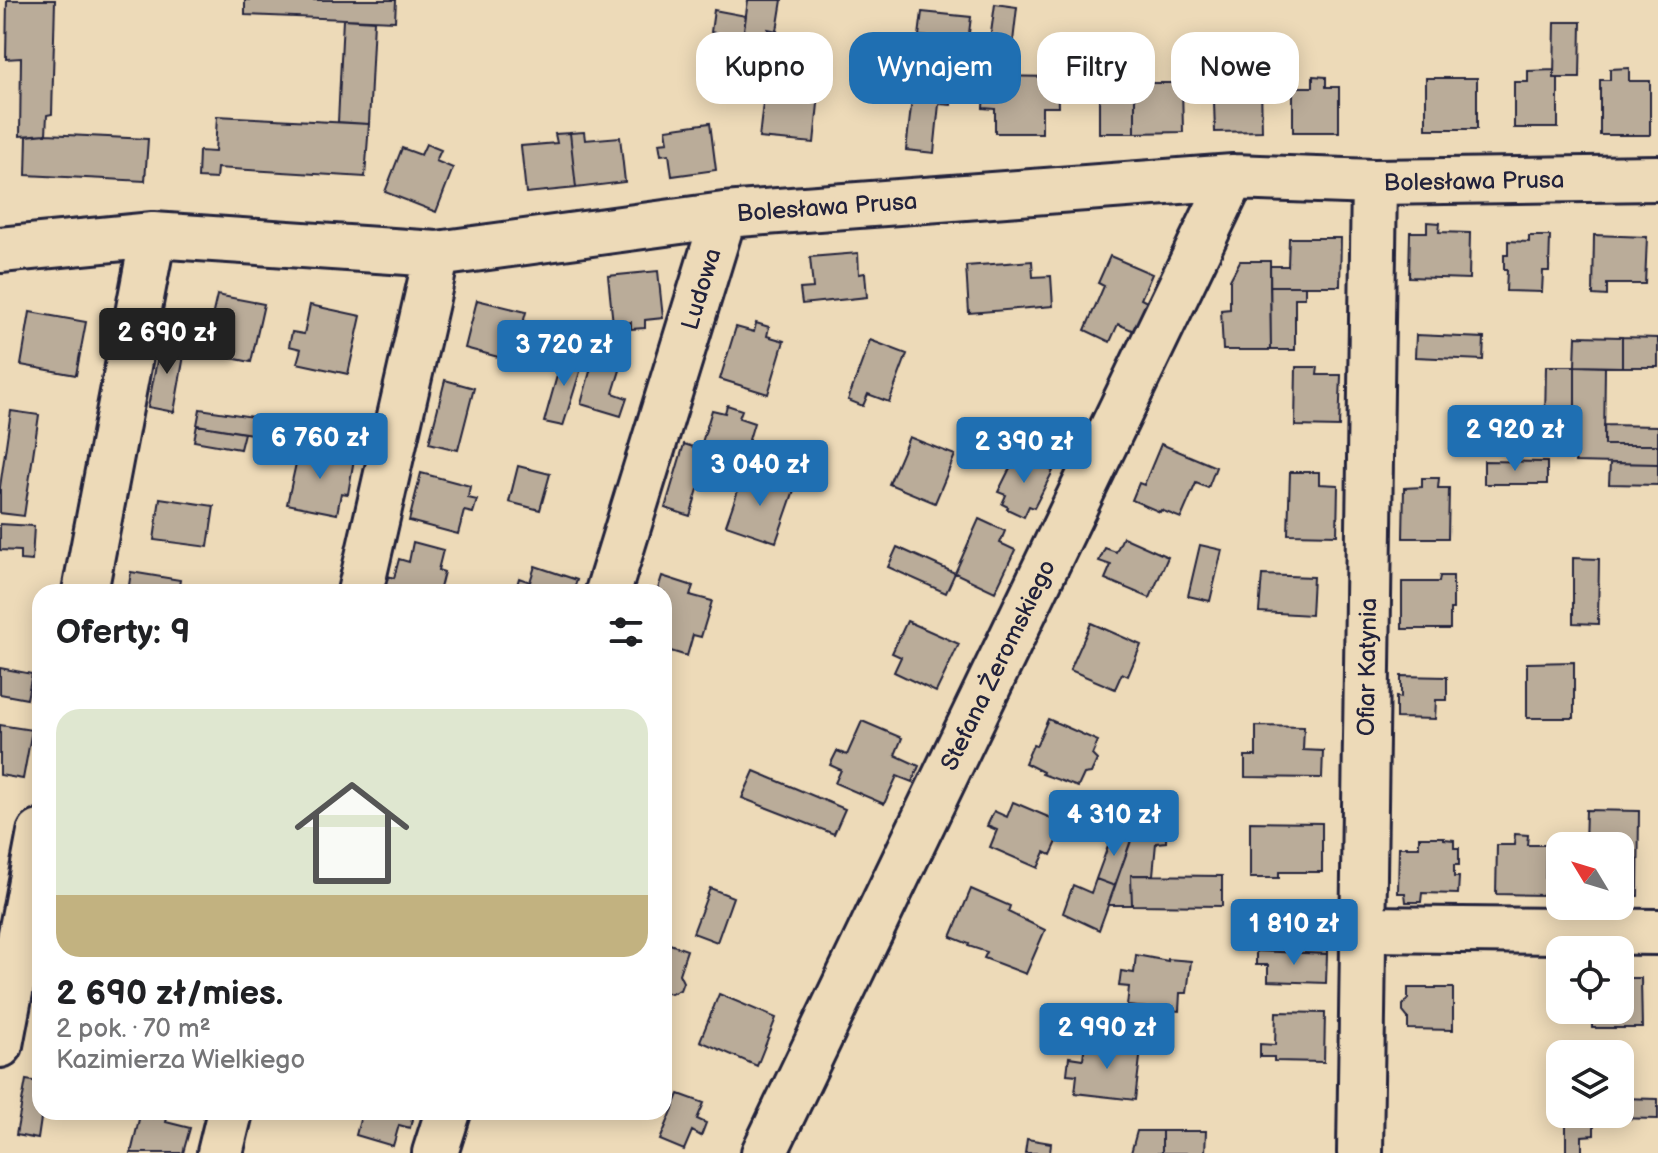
<!DOCTYPE html>
<html lang="pl">
<head>
<meta charset="utf-8">
<style>
  body { margin:0; font-family:"Balsamiq Sans",sans-serif; background:#f6f6f6; color:#202124; height:100vh; display:flex; flex-direction:column; font-size:30px; white-space:nowrap }
  * { box-sizing:border-box; margin:0 }
  p { font-size:26px; color:#757577 }
  .icon { flex:none; width:44px; height:44px; fill:none; stroke:currentColor; stroke-width:2; stroke-linecap:round; stroke-linejoin:round }
  .map { position:relative; flex:1; overflow:hidden }
  .sheet { position:absolute; left:32px; top:584px; width:640px; height:536px; display:flex; flex-direction:column; background:#fff; border-radius:24px; box-shadow:0 4px 20px #0003 }
  .sheet>* { flex:none }
  .guide { position:absolute; left:696px; top:32px; width:760px; height:72px; display:flex; gap:16px }
  .needle { width:52px; rotate:308deg }
  .controls { position:absolute; left:1546px; top:832px; display:grid; gap:16px }
  .controls a { display:grid; place-items:center; width:88px; height:88px; border-radius:16px; background:#fff; box-shadow:0 4px 20px #0003; font-size:40px }
  .price { position:absolute; translate:-50% -68px; padding:0 18px; border-radius:8px; background:#1f6fb2; color:#fff; font-size:26px; line-height:52px; filter:drop-shadow(0 2px 4px #0008) }
  .price::after { content:''; position:absolute; left:50%; top:48px; width:24px; height:18px; margin-left:-12px; background:inherit; clip-path:polygon(0 0,100% 0,50% 100%) }
  .price.selected { background:#222; color:#fff }
  ul { padding:0; list-style:none }
  li { display:grid; align-content:center; gap:16px; height:424px; padding:0 24px }
  li+li { border-top:2px solid #e0e0e0 }
  li span { display:grid; place-items:center; height:248px; border-radius:24px; color:#555 }
  li>.icon { margin-inline-start:auto }
  span .icon { width:144px; height:144px; fill:#fffc; stroke-width:1 }
  li b { font-size:34px }
  h2 { display:flex; justify-content:space-between; align-items:center; height:96px; padding:0 24px; font-size:34px }
  .tag { padding:0 28px; border-radius:24px; background:#fff; box-shadow:0 4px 20px #0003; font-size:28px; line-height:72px }
  .tag.selected { background:#1f6fb2; color:#fff }
  .map>svg:first-child { display:block }
  .building { fill:#baac99; stroke:#22223b; stroke-width:2 }
  .lines { fill:none; stroke-linecap:round; stroke-linejoin:round }
  .minor-casing { stroke:#22223b; stroke-width:50 }
  .minor { stroke:#eddab8; stroke-width:44 }
  .labels { text-anchor:middle; stroke-width:8; stroke-linejoin:round; paint-order:stroke }
  .street-label { font-size:24px; fill:#22223b; stroke:#eddab8 }
</style>
</head>
<body>
<div class="map">
<svg width="1658" height="1153" viewBox="0 0 1658 1153">
  <rect width="100%" height="100%" fill="#eddab8"/>
  <filter id="ink" filterUnits="userSpaceOnUse"><feTurbulence type="fractalNoise" baseFrequency=".0125" numOctaves="2"/><feDisplacementMap in="SourceGraphic" scale="16" xChannelSelector="R" yChannelSelector="G"/><feConvolveMatrix kernelMatrix="1 2 1 2 8 2 1 2 1" color-interpolation-filters="sRGB"/></filter>
  <g filter="url(#ink)">
    <path class="building" d="M7,0H55L52,114L47,115L46,134L20,136L21,58L6,59Z
      M245,0H396L395,21L245,15Z
      M748,0H782L777,31L768,29L765,54L741,51Z
      M995,4L1017,7L1009,76H985Z
      M714,10L746,16L741,51L719,45L720,34L711,32Z
      M922,12L971,17L968,41L919,36Z
      M343,19L374,21L369,124L338,122Z
      M1555,22H1581L1580,78H1554Z
      M917,56L944,59L941,88L953,90L951,105L939,104L934,153L906,150Z
      M1629,68V81H1650V135H1600V80H1610V69Z
      M1554,70V78H1558V128H1514V82H1528V71Z
      M1108,71H1135V133H1099V84H1108Z
      M1213,72H1229L1230,85L1261,84L1262,131L1215,132Z
      M1135,74H1150V83H1182L1183,132L1135,133Z
      M766,76L800,80L799,92L819,94L814,143L759,138Z
      M985,76L1057,77L1058,107H1042V133H995V109L983,108Z
      M1313,76L1326,77V87H1339V132H1293V87H1313Z
      M1426,78H1477V129H1426Z
      M217,116L369,124L365,177L217,168L216,179L198,178L199,151L215,152Z
      M710,123L716,170L672,176L669,154L661,155L659,143L668,142L666,129Z
      M584,132L585,140L620,137L625,182L576,188L570,133Z
      M570,133L576,188L526,193L521,146L557,143L555,134Z
      M46,134L148,139L145,181L26,175L27,136Z
      M426,144L441,150L436,161L453,168L436,212L385,192L402,148L421,155Z
      M1427,222L1440,223L1439,232L1470,233L1469,279L1409,277L1410,232H1427Z
      M1594,235L1647,237L1645,284H1607V296L1593,295Z
      M1529,236H1550L1549,271H1543L1542,292L1506,291L1507,270H1504V255H1508V241L1529,242Z
      M1289,238H1341L1340,286H1270V266H1288Z
      M858,253L859,274L865,273L867,297L802,304L800,289L813,288L810,257Z
      M1110,256L1152,274L1141,299L1147,302L1134,331L1118,324L1110,342L1085,330L1104,286L1098,283Z
      M1032,261L1033,277L1051,276L1053,306L969,313L966,266Z
      M1240,261H1270L1271,350H1223L1221,310L1230,309V280Z
      M658,271L663,318L645,320V328L631,329V322L613,324L608,276Z
      M1270,286H1305V298H1295V350H1271Z
      M217,295L264,304L251,362L196,351L203,315L212,317Z
      M477,300L526,312L513,361L465,348Z
      M310,305L361,316L348,374L297,363L301,349L289,346L292,332L304,334Z
      M30,312L86,322L76,375L21,365Z
      M756,323L769,327L767,336L784,341L768,394L720,379L736,327L754,332Z
      M1416,335L1484,338L1483,360L1415,357Z
      M1576,336L1622,337V367L1575,366Z
      M1622,337L1658,338V367H1622Z
      M161,340L186,344L174,412L148,407Z
      M870,340L907,354L889,402L868,394L863,406L848,400Z
      M597,346L625,354L613,393L627,398L621,416L581,404Z
      M564,351L585,356L563,426L544,422Z
      M1546,366H1575V420H1545Z
      M1575,366L1605,367L1604,445H1658V464L1575,462Z
      M1296,367H1318L1317,375H1341L1339,427L1295,426Z
      M445,380L474,388L458,450L429,443Z
      M727,405L742,410L739,418L754,423L748,443H751L746,463L700,449L712,410L725,413Z
      M200,409L260,418L258,435L197,425Z
      M11,411L39,415L24,516L0,513V487Z
      M197,425L244,433L240,449L194,441Z
      M1604,425L1658,426V445H1604Z
      M909,437L955,455L935,503L889,484Z
      M684,444L709,452L690,516L665,508Z
      M1161,444L1216,467L1208,488L1196,483L1181,518L1161,510L1160,512L1132,500L1139,483L1144,485Z
      M299,450L354,459L348,494L341,493L337,514L287,504Z
      M1017,454L1053,471L1034,508L1029,506L1024,517L1007,509L1008,507L1002,504L1006,495L998,492Z
      M1484,461L1547,462V484H1484Z
      M1610,463L1658,464V485L1609,484Z
      M518,466L550,474L540,510L509,502Z
      M1290,472H1319V484L1338,485L1337,535L1288,534Z
      M421,473L470,486L468,498L477,500L473,513L464,511L458,534L409,521Z
      M744,473L794,490L776,542L726,525Z
      M1422,478H1439L1438,488H1449L1448,538H1403L1404,488L1422,487Z
      M160,498L214,506L208,547L154,540Z
      M979,519L1005,531L1000,543L1015,550L995,592L955,573Z
      M0,524L34,526L32,561L20,560V551L0,550Z
      M1123,537L1168,557L1150,598L1105,579L1111,565L1099,561L1105,548L1116,552Z
      M413,542L443,550L438,570L444,572L439,592L433,590V592H390L381,589L385,575L394,578L399,559L409,562Z
      M1200,545L1222,550L1210,601L1188,596Z
      M897,547L955,573L946,593L888,567Z
      M1573,558L1599,559L1598,624L1573,623Z
      M535,566L577,580L573,592H515L519,578L530,582Z
      M131,572L180,580L178,592H128Z
      M1262,575L1313,577L1311,615L1259,612Z
      M662,576L693,586L690,595L712,601L701,637L693,635L687,656L664,649V592H657Z
      M1440,576H1453V609H1450V629H1402V582H1439Z
      M907,621L959,644L936,692L894,672L901,657L892,653Z
      M1091,623L1141,645L1128,676L1122,673L1115,689L1070,670Z
      M1574,662V718H1527V663Z
      M0,668L32,674L27,699L0,694Z
      M1401,676L1447,677V700H1436L1435,719L1396,718V697L1401,698Z
      M1048,719L1098,741L1092,755L1097,760L1091,773L1084,774L1078,787L1042,774L1043,772L1025,763L1033,745L1036,746Z
      M862,721L902,738L895,755L919,766L912,782L897,776L884,804L835,783L841,770L830,765L837,751L847,755Z
      M0,725L32,730L23,779L0,775Z
      M1256,726L1304,727L1303,750L1323,751L1322,778L1245,777V756H1256Z
      M754,771L845,809L834,834L742,798Z
      M1013,802L1065,824L1051,855L1045,852L1038,868L990,847L997,830L987,826L994,811L1007,817Z
      M1145,802H1167L1166,842L1156,843L1153,875H1131L1132,905H1108Z
      M1586,810L1639,811L1638,896H1620V846H1585Z
      M1250,822L1322,823V872H1279V878H1250Z
      M1114,830L1132,837L1115,886L1096,879Z
      M1515,834L1528,835L1527,845H1546L1545,895L1496,894L1497,845H1514Z
      M1419,837H1444V839L1454,840V848H1459V865H1454V877H1459L1458,894L1422,893L1421,902H1406L1405,893H1398L1399,847H1419Z
      M1131,875L1222,876V906L1132,905Z
      M1096,879L1115,886L1099,930L1063,913L1073,885L1091,893Z
      M710,888L733,897L717,942L693,933Z
      M971,889L1010,906L1008,912L1045,930L1026,974L984,958L987,952L968,946L969,944L951,937Z
      M1269,922L1327,923V954L1256,951L1257,937H1269Z
      M664,942L687,950L679,974L683,982L680,990L671,994L664,992Z
      M1256,951L1327,954L1326,983L1268,981V965H1256Z
      M1136,955L1168,961V959L1191,961L1187,993H1180L1179,1011L1127,1006L1129,987L1119,986L1121,971L1134,973Z
      M1620,978H1641L1642,1028H1592V1010H1620Z
      M1408,988H1453V1030L1408,1029V1018L1403,1012V1005L1408,999Z
      M719,994L776,1018L757,1066L700,1041Z
      M1276,1012L1325,1013L1324,1062L1274,1061V1057H1260V1044L1275,1045Z
      M1085,1042L1141,1049L1135,1100L1075,1093L1077,1075L1067,1074L1069,1057L1083,1059Z
      M26,1080L40,1082V1112H42L38,1139L16,1135Z
      M679,1094L704,1103L697,1119L706,1123L701,1136L692,1131L684,1150L660,1140Z
      M1620,1098L1658,1099V1119L1608,1118V1114H1620Z
      M154,1112H169L166,1122L190,1128L183,1153H131L140,1115L152,1118Z
      M362,1112H403L413,1115L410,1128L399,1125L393,1146L356,1135Z
      M1566,1117H1594V1135L1582,1136V1153H1566Z
      M1137,1131H1162V1153H1131Z
      M1162,1131H1206L1205,1153H1162Z
      M1027,1139L1051,1143L1050,1153H1025Z"/>
    <g class="lines">
      <defs>
        <path id="minor" d="M0,250L153,235L437,254L724,215L1233,177L1374,182L1658,178
          M85,592L153,235
          M360,592L437,254
          M608,592L724,215
          M1364,929L1658,932
          M0,1045L40,833
          M220,1153L230,1112
          M435,1153L448,1112
          M764,1153L1233,177
          M1360,1153L1374,182"/>
      </defs>
      <use href="#minor" class="minor-casing"/>
      <use href="#minor" class="minor"/>
    </g>
  </g>
  <g class="labels">
    <g class="street-label">
      <text transform="translate(1474 181) rotate(-1)" y="8">Bolesława Prusa</text>
      <text transform="translate(827 207) rotate(-4)" y="8">Bolesława Prusa</text>
      <text transform="translate(701 289) rotate(-73)" y="8">Ludowa</text>
      <text transform="translate(998 665) rotate(-64)" y="8">Stefana Żeromskiego</text>
      <text transform="translate(1367 667) rotate(-89)" y="8">Ofiar Katynia</text>
    </g>
  </g>
</svg>
<div class="controls">
<a><svg class="needle" viewBox="-14 -14 28 28"><path d="M0-13l5 13h-10z" fill="#e53935"/><path d="M0 13l5-13h-10z" fill="#757577"/></svg></a>
<a><svg class="icon" aria-label="locate" viewBox="0 0 24 24"><circle cx="12" cy="12" r="6"/><path d="M12 2v4M12 18v4M2 12h4M18 12h4"/></svg></a>
<a><svg class="icon" aria-label="layers" viewBox="0 0 24 24"><path d="M12 4l9 5-9 5-9-5zM3 14l9 5 9-5"/></svg></a>
</div>
<b class="price selected" style="left:167px;top:376px">2 690 zł</b>
<b class="price" style="left:564px;top:388px">3 720 zł</b>
<b class="price" style="left:1515px;top:473px">2 920 zł</b>
<b class="price" style="left:320px;top:481px">6 760 zł</b>
<b class="price" style="left:1024px;top:485px">2 390 zł</b>
<b class="price" style="left:760px;top:508px">3 040 zł</b>
<b class="price" style="left:1114px;top:858px">4 310 zł</b>
<b class="price" style="left:1294px;top:967px">1 810 zł</b>
<b class="price" style="left:1107px;top:1071px">2 990 zł</b>
<div class="guide">
<a class="tag">Kupno</a>
<a class="tag selected">Wynajem</a>
<a class="tag">Filtry</a>
<a class="tag">Nowe</a>
</div>
<section class="sheet">
<h2>Oferty: 9<svg class="icon" aria-label="filters" viewBox="0 0 24 24"><path d="M4 7h16M4 17h16"/><circle cx="9" cy="7" r="2"/><circle cx="15" cy="17" r="2"/></svg></h2>
<ul>
<li><span style="background:linear-gradient(#dfe7d0 75%,#c2b280 0)"><svg class="icon" aria-label="home" viewBox="0 0 24 24"><path d="M3 11l9-7 9 7M6 9v11h12V9"/></svg></span><div><b>2 690 zł/mies.</b><p>2 pok. · 70 m²</p><p>Kazimierza Wielkiego</p></div></li>
</ul>
</section>
</div>
</body>
</html>
